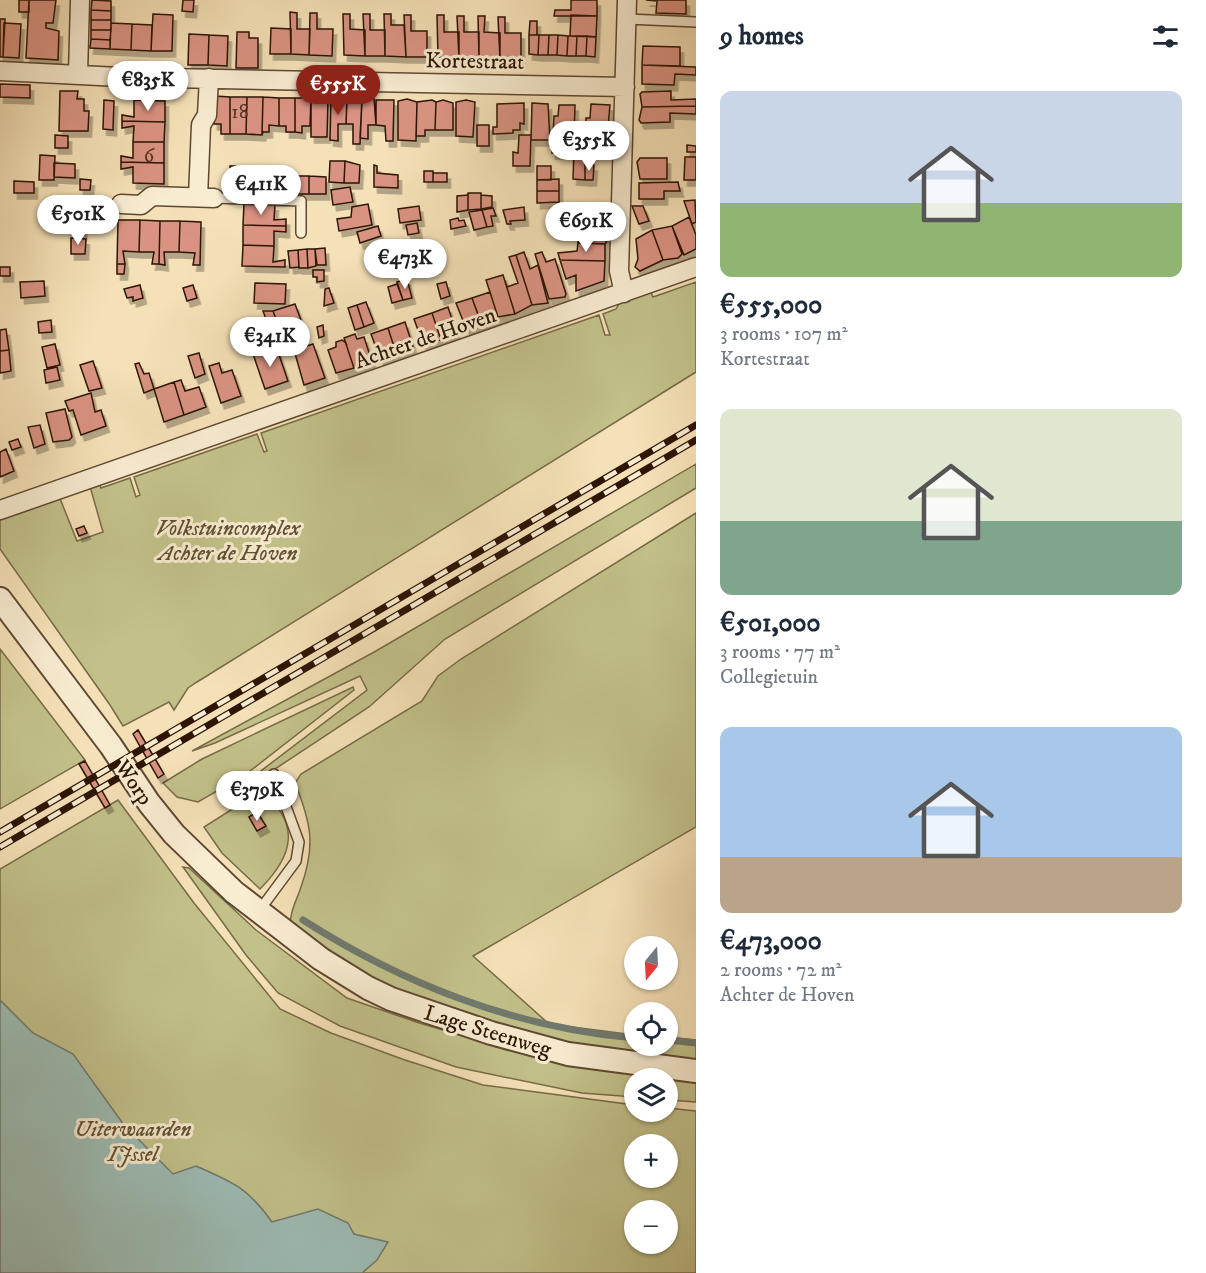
<!DOCTYPE html>
<html lang="en">
<head>
<meta charset="utf-8">
<style>
  body { margin:0; font-family:"IM FELL DW Pica",serif; background:#f6f6f7; color:#1f2937; height:100vh; display:flex; flex-direction:column; font-size:22px; white-space:nowrap }
  * { box-sizing:border-box; margin:0 }
  p { font-size:20px; color:#747a83 }
  .icon { flex:none; width:33px; height:33px; fill:none; stroke:currentColor; stroke-width:2; stroke-linecap:round; stroke-linejoin:round }
  .map { position:relative; flex:1; overflow:hidden }
  .details { display:flex; flex-direction:column; background:#fff; width:510px }
  .details>* { flex:none }
  .needle { width:39px; rotate:198deg }
  .tools { position:absolute; left:624px; top:936px; display:grid; gap:12px }
  .tools a { display:grid; place-items:center; width:54px; height:54px; border-radius:50%; background:#fff; box-shadow:0 2px 4px #0004; font-size:30px }
  .price { position:absolute; translate:-50% -51px; padding:0 14px; border-radius:21px; background:#fff; color:#222; font-size:20px; line-height:39px; filter:drop-shadow(0 2px 3px #0008) }
  .price::after { content:''; position:absolute; left:50%; top:36px; width:18px; height:14px; margin-left:-9px; background:inherit; clip-path:polygon(0 0,100% 0,50% 100%) }
  .price.on { background:#8f2418; color:#fff }
  ul { padding:0; list-style:none }
  li { display:grid; align-content:center; gap:12px; height:318px; padding:0 24px }
  li span { display:grid; place-items:center; height:186px; border-radius:12px; color:#555 }
  li>.icon { margin-inline-start:auto }
  span .icon { width:108px; height:108px; fill:#fffc; stroke-width:1 }
  li b { font-size:26px }
  h2 { display:flex; justify-content:space-between; align-items:center; height:72px; padding:0 24px; font-size:26px }
  main { display:flex; flex:1; min-height:0 }
  .map>svg:first-child { display:block }
  .green { fill:#c2c18a; stroke:#786b47; stroke-width:1.5; fill-rule:evenodd }
  .water { fill:#9dbcb4; stroke:#70796e; stroke-width:1.5 }
  .lines { fill:none; stroke-linecap:round; stroke-linejoin:round }
  .stream { stroke:#70796e; stroke-width:7 }
  .building { fill:#da9382; stroke:#2d1504; stroke-width:1.5; filter:url(#shadow) }
  .service-casing { stroke:#5f4831; stroke-width:12 }
  .minor-casing { stroke:#5f4831; stroke-width:21 }
  .tertiary-casing { stroke:#5f4831; stroke-width:26 }
  .service { stroke:#f8ecd1; stroke-width:9 }
  .minor { stroke:#f8ecd1; stroke-width:18 }
  .tertiary { stroke:#f8ecd1; stroke-width:22 }
  .rail-casing { stroke:#2d1504; stroke-width:7 }
  .rail { stroke:#f8ecd1; stroke-width:4.5; stroke-dasharray:14; stroke-linecap:butt }
  .labels { text-anchor:middle; stroke-width:6; stroke-linejoin:round; paint-order:stroke }
  .number-label { font-size:20px; fill:#583424 }
  .street-label { font-size:22px; fill:#2d1504; stroke:#f8ecd1 }
  .park-label { font-size:22px; font-style:italic; fill:#615133; stroke:#f8ecd1 }
</style>
</head>
<body>
<main>
<div class="map">
<svg width="696" height="1273" viewBox="0 0 696 1273">
  <defs>
    <filter id="shadow"><feDropShadow dx="3.5" dy="6" stdDeviation="0" flood-color="#0004"/></filter>
  </defs>
  <rect width="100%" height="100%" fill="#f5e1b8"/>
  <filter id="stains"><feTurbulence type="fractalNoise" baseFrequency=".00333" numOctaves="4"/><feColorMatrix values="0 0 0 0 .2 0 0 0 0 .09 0 0 0 0 .02 0 0 0 .5 -.17"/></filter>
  <radialGradient id="worn" r=".72"><stop offset=".6" stop-color="#630" stop-opacity="0"/><stop offset="1" stop-color="#630" stop-opacity=".3"/></radialGradient>
  <path class="green" d="M696,282V372L197,682L188,688L174,710L169,702L123,726L110,705L0,549V518L59,496L77,541L103,532L89,483L97,479L101,488L130,478L136,497L140,495L134,477L257,434L264,452L267,451L261,433L599,315L605,335H610L603,314L616,309L620,302L651,292L653,297Z
    M696,464V488L445,639L369,707L275,769L249,780L367,690L360,676L215,743L192,751L376,651Z
    M696,513V827L473,956L549,1024L634,1035V1046H668V1037L696,1040V1060L559,1041L448,1011L366,975L290,927C290,911 296,902 301,887C316,845 311,823 295,783L301,774L422,701L438,676L461,659Z
    M0,649L85,760L0,809Z
    M353,687L354,690L245,775L198,802L177,797L163,783L202,759Z
    M261,791C302,824 293,856 260,889L222,853L204,827Z
    M118,800L194,903L280,1009L331,1033L405,1060L483,1085L634,1105V1112H668V1108L696,1111V1273H0V869ZM634,1144H668V1178H634ZM634,1210H668V1244H634Z
    M183,867L189,868L256,930L347,998L419,1023L541,1058L696,1083V1102L668,1100V1078H634V1097L582,1093L456,1067L340,1026L278,993L246,955Z"/>
  <path class="water" d="M0,1000L33,1033L73,1054L124,1125L173,1174L196,1166C233,1182 248,1188 272,1222L318,1209L348,1223L354,1234L388,1242L377,1260L362,1273H0Z"/>
  <g class="lines">
    <path class="stream" d="M303,920C403,984 516,1028 634,1038
      M668,1040L696,1043"/>
  </g>
  <path class="building" d="M19,0H29V12H19Z
    M29,0H56L53,23H46V28L59,31L58,60L26,58Z
    M92,0L111,1V11L91,10Z
    M183,0H194L193,12L182,11Z
    M571,0H597V16H554L555,10H571Z
    M646,0H686V14L656,13L657,1Z
    M91,10L111,11V20H91Z
    M290,12L297,13V29H310L309,55L291,54Z
    M310,13H317V29H333L332,56L309,55Z
    M153,14L173,15L172,51H151Z
    M343,14H350V29L365,30V56L344,55Z
    M363,14H370V30H385V56H365Z
    M384,14H391V25H404L406,57L385,56Z
    M404,15H411V31H427V57H406Z
    M437,15H444V32H459V58L438,57Z
    M571,15L597,16L596,37L570,36Z
    M457,16H464V32H479V58H459Z
    M478,16H485L484,32L500,33V59L479,58Z
    M498,17H505V33H521V59H500Z
    M0,19H5L3,57H0Z
    M91,20H111V30H91Z
    M530,21H537V35H529Z
    M4,23L21,24L19,58L3,57Z
    M111,23L132,24L131,50L110,49Z
    M132,24L152,25L151,51L131,50Z
    M271,28L291,29V54H270Z
    M91,30H111L110,40L91,39Z
    M237,32H249V38H258V68H236Z
    M189,34L209,35L208,65H188Z
    M209,35L228,36L227,66L208,65Z
    M529,35H539L538,55L529,54Z
    M539,35H549L548,55H538Z
    M549,35H558L557,55H548Z
    M558,35L568,36L567,56L557,55Z
    M568,36H577L576,56H567Z
    M577,36H587L586,56H576Z
    M587,36L596,37L595,57L586,56Z
    M91,39L110,40V49L90,48Z
    M643,46L680,47V66L642,65Z
    M642,65L696,67V75L675,74L674,85L642,84Z
    M0,84L30,85V98L0,97Z
    M60,91H78L77,99H84V111H89L88,131H59Z
    M671,91V100L696,99V106L642,107L640,94L642,92Z
    M214,96L230,97V134H221V124H214Z
    M230,97H247L246,134H230Z
    M247,97H263L262,135L246,134Z
    M263,97L279,98V126L269,125V132H263L262,135Z
    M338,97L347,99L346,124H338V141L330,140L331,99Z
    M279,98H295V132H286V126H279Z
    M295,98H311L310,126H302V133L295,132Z
    M311,98L328,99L327,137H311Z
    M356,98L362,99L360,144H353V124H346L347,99Z
    M374,98L376,125H368V139L360,138L362,99Z
    M407,99L417,102L416,141L398,140V101Z
    M104,100L114,101L113,130L103,129Z
    M134,100L165,101V122L122,121V115L134,117Z
    M376,100H394L393,141H386L385,126L376,125Z
    M432,100L436,102L435,130H425V136H416L417,102Z
    M443,100L453,103V130H435L436,102Z
    M466,100L475,102L473,137L456,136V102Z
    M524,103V124L520,123V130H513V133L493,134V127H497V104Z
    M532,103L548,104L550,140H531Z
    M591,104L610,105L606,148H596V151L585,150L586,118H590Z
    M559,105H575L574,137H565L564,153H552L554,116H558Z
    M696,106V114L670,113V122L641,123L639,120L642,107Z
    M122,121L165,122L164,142H133L134,126L122,128Z
    M477,125H489V146H477Z
    M55,135L68,136V148H55Z
    M519,135H531L530,166H513V152L518,153Z
    M133,142H164V163L121,162V156L133,158Z
    M687,145L696,146V152H687Z
    M574,150H585V180L573,179Z
    M40,155L55,156L54,180H39Z
    M685,157H696V180H684Z
    M640,158H667V179H640L637,162Z
    M330,161H345L344,183L329,182Z
    M345,161L360,165L359,183H344Z
    M121,162L164,163V184L133,183V167L121,169Z
    M54,163L75,164V178L54,177Z
    M374,165L377,166V173L398,175V188L374,187Z
    M585,165H594L593,180H585Z
    M230,166H246L245,188H230Z
    M246,166L263,167L262,189L245,188Z
    M537,166H551V180H537Z
    M424,171H433V182H424Z
    M433,173H447V182H433Z
    M294,176H309V194H294Z
    M309,176L326,177V194H309Z
    M80,179L91,180L90,190H80Z
    M559,179V191H537V180Z
    M14,181L34,182V193H14Z
    M262,181L278,182V193H262Z
    M678,182L680,191H664V199H639V183Z
    M278,183H294V194L278,193Z
    M350,187L353,202L333,205L331,190Z
    M537,191H559V202L537,203Z
    M468,193H481V209L468,210Z
    M468,195V210L457,212V196Z
    M481,195L492,196V207L481,209Z
    M695,200L696,222L692,224L684,201Z
    M244,204L275,205L274,220L286,219V226L243,225Z
    M368,204L372,225L339,231L337,219L351,217L352,207Z
    M419,206L421,220L400,223L398,209Z
    M632,206H643L649,221L639,224Z
    M524,207L525,220L510,221L511,224H507L503,210Z
    M493,208L496,216H491L493,226L487,227L482,210Z
    M579,208H607L606,227L554,225L550,215L579,217Z
    M482,210L487,227L474,230L469,212Z
    M689,217L696,235V249L684,255L672,226Z
    M70,218L84,219L83,234L69,233Z
    M458,218L459,221L464,220L466,226L451,229L450,220Z
    M118,220H140L139,252L123,251L125,264H117Z
    M140,220L160,221L159,264H152L154,252H139Z
    M160,221H180L179,252H164L165,265L159,264Z
    M180,221L201,222L200,265H193L195,253L179,252Z
    M417,223L419,233L408,235L406,225Z
    M243,225L286,226V232L274,231V246L243,245Z
    M554,225L606,227L607,241L605,244L578,243V233L556,232Z
    M378,226L381,236L360,243L357,232Z
    M672,226L682,254L678,258L663,260L652,230Z
    M652,230L663,260L640,271L635,267L638,259L636,239Z
    M71,238L86,239L85,254H71Z
    M578,243L605,244V261L560,260L558,253L577,251Z
    M243,245L274,246L273,262L285,260V267L242,266Z
    M325,248L326,265H317L315,249Z
    M307,249L308,268H299L298,250Z
    M307,249H315L316,266L308,268Z
    M298,250L299,267L290,268L288,251Z
    M524,252L530,269L538,265L548,303L532,305L516,255Z
    M542,252L546,262L555,259L566,294L565,297L549,299L535,254Z
    M516,255L532,305L515,314L503,275L507,287L518,283L509,257Z
    M560,260L605,261L604,281L576,291V275L566,279Z
    M117,264H125L124,274H117Z
    M0,267H10V276H0Z
    M313,270H324V281L317,282V277H313Z
    M503,275L515,314L498,317L486,280Z
    M407,279L412,298L403,300L397,282Z
    M44,281L45,296L21,298L20,282Z
    M446,282L450,296L441,299L437,284Z
    M255,283L286,284L285,304L254,303Z
    M397,284L403,300L392,303L388,287Z
    M140,285L143,298L133,301V297L127,298L124,289Z
    M193,285L197,298L187,301L183,288Z
    M329,288L334,303L324,306L325,289Z
    M490,292L498,317L482,325L472,298Z
    M472,298L481,323L467,331L456,303Z
    M366,302L374,323L364,327L357,305Z
    M295,304L302,323V345L293,348V326L280,330L273,311Z
    M357,305L364,327L355,330L348,308Z
    M448,307L456,332L441,340L432,313Z
    M263,311H273L280,330L271,333Z
    M432,313L441,340L423,344L414,319Z
    M51,320L52,332L39,333L38,322Z
    M405,322L413,347L397,356L388,328Z
    M323,325L324,336L319,338L317,327Z
    M388,328L397,356L380,359L371,334Z
    M6,329L9,350L0,351V330Z
    M355,334L357,339L364,337L372,362L354,368L344,338Z
    M344,338L354,368L336,373L328,350L336,347V342L342,340L346,343Z
    M55,344L60,365L47,368L42,347Z
    M313,344L325,378L304,385L294,350Z
    M276,346L288,381L265,389L253,354Z
    M9,350L11,371L0,373V351Z
    M199,353L205,374L195,378L188,356Z
    M93,361L102,388L89,391L80,365Z
    M139,363L144,374L149,373L154,389L144,393L135,364Z
    M219,363L222,373L232,370L241,396L221,403L209,366Z
    M57,367L60,380L46,383L44,370Z
    M181,380L185,391L199,387L206,407L184,415L174,382Z
    M174,382L184,415L164,422L154,389Z
    M91,393L95,412L101,410L106,426L81,435L73,410L69,411L65,401Z
    M65,409L72,437L69,440L53,442L46,413Z
    M40,425L45,444L34,448L28,427Z
    M18,439L21,447L12,450L9,442Z
    M6,449L14,471L0,477V452Z
    M84,526L87,533L79,536L76,529Z
    M138,730L164,774L158,778L133,734Z
    M85,761L110,805L105,808L79,764Z
    M257,812L266,826L257,831L249,817Z"/>
  <g class="lines">
    <defs>
      <path id="service" d="M627,19L696,22
        M214,198L301,201V233
        M259,911L296,861L299,842L274,774"/>
      <path id="minor" d="M0,71L119,77L625,87
        M78,74L80,0
        M198,197L201,125L207,115L209,78
        M121,204L141,205L152,196L214,198
        M624,293L619,271L627,0
        M0,510L696,267"/>
      <path id="tertiary" d="M0,599L111,746L149,803L174,834L234,892L321,959L368,988L391,999L491,1033L568,1054L696,1071"/>
    </defs>
    <use href="#service" class="service-casing"/>
    <use href="#minor" class="minor-casing"/>
    <use href="#tertiary" class="tertiary-casing"/>
    <use href="#service" class="service"/>
    <use href="#minor" class="minor"/>
    <use href="#tertiary" class="tertiary"/>
    <defs>
      <path id="rail" d="M0,832L696,425
        M0,847L696,440"/>
    </defs>
    <use href="#rail" class="rail-casing"/>
    <use href="#rail" class="rail"/>
  </g>
  <g class="labels">
    <g class="number-label">
      <text x="240" y="118">18</text>
      <text x="149" y="162">6</text>
    </g>
    <g class="street-label">
      <text transform="translate(475 60) rotate(1)" y="8">Kortestraat</text>
      <text transform="translate(425 337) rotate(-19)" y="8">Achter de Hoven</text>
      <text transform="translate(135 782) rotate(56)" y="8">Worp</text>
      <text transform="translate(488 1030) rotate(17)" y="8">Lage Steenweg</text>
    </g>
    <g class="park-label">
      <text x="228" y="535">Volkstuincomplex<tspan x="228" dy="25">Achter de Hoven</tspan></text>
      <text x="133" y="1136">Uiterwaarden<tspan x="133" dy="25">IJssel</tspan></text>
    </g>
  </g>
  <rect width="100%" height="100%" filter="url(#stains)"/>
  <rect width="100%" height="100%" fill="url(#worn)"/>
</svg>
<div class="tools">
<a><svg class="needle" viewBox="-14 -14 28 28"><path d="M0-13l5 13h-10z" fill="#e53935"/><path d="M0 13l5-13h-10z" fill="#747a83"/></svg></a>
<a><svg class="icon" aria-label="locate" viewBox="0 0 24 24"><circle cx="12" cy="12" r="6"/><path d="M12 2v4M12 18v4M2 12h4M18 12h4"/></svg></a>
<a><svg class="icon" aria-label="layers" viewBox="0 0 24 24"><path d="M12 4l9 5-9 5-9-5zM3 14l9 5 9-5"/></svg></a>
<a>+</a>
<a>−</a>
</div>
<b class="price" style="left:148px;top:112px">€835K</b>
<b class="price on" style="left:338px;top:116px">€555K</b>
<b class="price" style="left:589px;top:172px">€355K</b>
<b class="price" style="left:261px;top:216px">€411K</b>
<b class="price" style="left:78px;top:246px">€501K</b>
<b class="price" style="left:586px;top:253px">€691K</b>
<b class="price" style="left:405px;top:290px">€473K</b>
<b class="price" style="left:270px;top:368px">€341K</b>
<b class="price" style="left:257px;top:822px">€379K</b>
</div>
<section class="details">
<h2>9 homes<svg class="icon" aria-label="filters" viewBox="0 0 24 24"><path d="M4 7h16M4 17h16"/><circle cx="9" cy="7" r="2"/><circle cx="15" cy="17" r="2"/></svg></h2>
<ul>
<li><span style="background:linear-gradient(#c9d6e8 60%,#8fb573 0)"><svg class="icon" aria-label="home" viewBox="0 0 24 24"><path d="M3 11l9-7 9 7M6 9v11h12V9"/></svg></span><div><b>€555,000</b><p>3 rooms · 107 m²</p><p>Kortestraat</p></div></li>
<li><span style="background:linear-gradient(#dfe7d0 60%,#7fa58c 0)"><svg class="icon" aria-label="home" viewBox="0 0 24 24"><path d="M3 11l9-7 9 7M6 9v11h12V9"/></svg></span><div><b>€501,000</b><p>3 rooms · 77 m²</p><p>Collegietuin</p></div></li>
<li><span style="background:linear-gradient(#a9c7e8 70%,#b9a48a 0)"><svg class="icon" aria-label="home" viewBox="0 0 24 24"><path d="M3 11l9-7 9 7M6 9v11h12V9"/></svg></span><div><b>€473,000</b><p>2 rooms · 72 m²</p><p>Achter de Hoven</p></div></li>
</ul>
</section>
</main>
</body>
</html>
